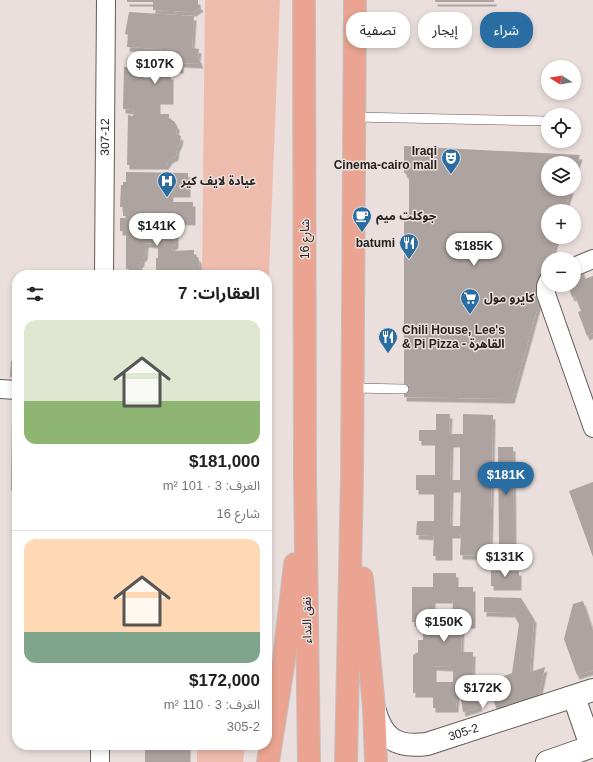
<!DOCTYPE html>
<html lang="ar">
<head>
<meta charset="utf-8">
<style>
  body { margin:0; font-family:Helvetica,"Noto Sans Arabic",sans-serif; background:#f6f6f6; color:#202124; direction:rtl; height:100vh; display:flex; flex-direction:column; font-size:15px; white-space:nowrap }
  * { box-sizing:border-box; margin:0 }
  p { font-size:13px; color:#757577 }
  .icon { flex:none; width:22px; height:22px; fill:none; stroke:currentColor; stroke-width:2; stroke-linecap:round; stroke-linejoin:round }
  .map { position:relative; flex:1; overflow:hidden; direction:ltr }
  .sheet { position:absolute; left:12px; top:270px; width:260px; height:480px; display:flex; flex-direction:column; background:#fff; border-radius:16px; box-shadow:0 2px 6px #0003; direction:rtl }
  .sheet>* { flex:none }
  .top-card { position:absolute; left:284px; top:12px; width:249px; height:36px; direction:rtl; display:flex; gap:8px }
  .needle { width:26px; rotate:281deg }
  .fabs { position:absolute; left:541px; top:60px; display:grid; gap:8px }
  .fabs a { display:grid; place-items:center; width:40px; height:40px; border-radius:50%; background:#fff; box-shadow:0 2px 6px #0003; font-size:20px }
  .price { position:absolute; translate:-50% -34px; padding:0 9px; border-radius:14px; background:#fff; color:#222; font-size:13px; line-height:26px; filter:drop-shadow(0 1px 2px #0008) }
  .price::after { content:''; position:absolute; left:50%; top:24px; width:12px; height:9px; margin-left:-6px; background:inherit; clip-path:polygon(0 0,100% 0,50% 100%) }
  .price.current { background:#296da2; color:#fff }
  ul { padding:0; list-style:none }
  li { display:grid; align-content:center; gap:8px; height:212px; padding:0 12px }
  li+li { border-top:1px solid #e0e0e0 }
  li span { display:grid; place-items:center; height:124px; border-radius:12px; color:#555 }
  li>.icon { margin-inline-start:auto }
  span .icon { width:72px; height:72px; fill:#fffc; stroke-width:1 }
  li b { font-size:17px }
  h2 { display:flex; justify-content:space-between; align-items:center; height:48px; padding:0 12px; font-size:17px }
  .pill { padding:0 14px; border-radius:16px; background:#fff; box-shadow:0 2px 6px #0003; font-size:14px; line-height:36px }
  .pill.current { background:#296da2; color:#fff }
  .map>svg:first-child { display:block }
  .green { fill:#eebcad }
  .building { fill:#ada3a0; fill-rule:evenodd; filter:url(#shadow) }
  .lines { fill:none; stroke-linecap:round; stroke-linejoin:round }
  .service-casing { stroke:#645a58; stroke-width:10 }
  .minor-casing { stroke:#645a58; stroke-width:20 }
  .tertiary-casing { stroke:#645a58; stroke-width:24 }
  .primary-casing { stroke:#c2c1c1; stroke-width:24 }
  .service { stroke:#fff; stroke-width:9 }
  .minor { stroke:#fff; stroke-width:18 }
  .tertiary { stroke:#fff; stroke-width:22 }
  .primary { stroke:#eaa491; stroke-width:22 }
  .labels { text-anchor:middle; stroke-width:3; stroke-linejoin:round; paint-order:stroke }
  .street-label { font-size:12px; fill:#252120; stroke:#eadfdc }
  .poi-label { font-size:12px; font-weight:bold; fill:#252120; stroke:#eadfdc; text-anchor:start }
</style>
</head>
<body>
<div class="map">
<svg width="593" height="762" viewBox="0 0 593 762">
  <defs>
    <filter id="shadow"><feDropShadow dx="2.5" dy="4.5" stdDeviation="0" flood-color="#0004"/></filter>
  </defs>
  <rect width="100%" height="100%" fill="#eadfdc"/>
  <path class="green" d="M205,0H280L267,324V275H202Z
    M197,745H245L243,762H197Z"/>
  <path class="building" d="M127,0H198V4L201,7L194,12L153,10V2H127Z
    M435,0H494V2H435Z
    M129,12L194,16L192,48L199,49L198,57L201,64L181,63V69L165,68V75H171V100H158V114H169V119L174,121L177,126L176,134L181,136L180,142L177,148L176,156L170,159L166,165H127L128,115L133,116L134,110L123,109L124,67H141V78H151V65L160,66L161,49L127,47L128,35L125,34Z
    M404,146L580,155L574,175V163H548V189H571L564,211H548V237H557L551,259H548V270L512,399L404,397V220L409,214V177L404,172Z
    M126,172L188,173V193H171V202H193V221L168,220V209H164V213L159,208V216H123V207H120L121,185H123V182H126Z
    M120,218L158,219V225H176V244L173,246L172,251L194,250V257H198L199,260L200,270L198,273L196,275H156V258H158V244L146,243L145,256L142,258V262L140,263L139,269H126V231H120Z
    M581,268L585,279L593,276V333L587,336L578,312L581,311L575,296L572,297L568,285H574V271Z
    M11,361L17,362V378L10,377Z
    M436,414H450L449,434H463V414L493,415L490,556L460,555L461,534H450V556H433L434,536L416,535L417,521H434V490H416V475H435V441H419V430H436ZM451,443H460V480H450ZM451,488H461L460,526H450Z
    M12,418H17V491H11Z
    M498,447H513L514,544H499Z
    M593,482V557L569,491Z
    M491,571H519V586H491Z
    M433,573H456V587H473V624H462L461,652H473L472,694L475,693L480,707L463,712L460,694H457L456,708H433V693H413V655L418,652V640H423V622H412V587H433ZM433,599H453L452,622H432ZM434,666L453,667V682H434Z
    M484,597L521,598L534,619L530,672L545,667L539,695L497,710L487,682L512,673L519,624L513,613L484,612Z
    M583,601L593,631V670L577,675L564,639L573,604Z
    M145,745H188V762H145Z"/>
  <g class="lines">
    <defs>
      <path id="service" d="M354,117L548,121
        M352,388L404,389"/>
      <g id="minor">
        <path d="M574,267L593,259"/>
        <path id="s1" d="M104,275L106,0"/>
        <path d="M548,281L546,286V294L593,428"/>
        <path d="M0,389L17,390"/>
        <path d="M100,762V745"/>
      </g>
      <g id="tertiary">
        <path d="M574,697L591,746"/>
        <path id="s2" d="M374,708C382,738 395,748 427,744L593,690"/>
        <path d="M547,762L593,746"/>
      </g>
      <path id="primary" d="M304,0L305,477L309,762
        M362,578L374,708L376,762
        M268,762L284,659L295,564
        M346,762L352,477L355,0"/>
    </defs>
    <use href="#service" class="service-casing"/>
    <use href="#minor" class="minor-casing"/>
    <use href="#tertiary" class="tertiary-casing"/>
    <use href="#primary" class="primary-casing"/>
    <use href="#service" class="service"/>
    <use href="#minor" class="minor"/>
    <use href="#tertiary" class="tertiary"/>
    <use href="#primary" class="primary"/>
  </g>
  <defs>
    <symbol id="theatre-pin" viewBox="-11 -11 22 30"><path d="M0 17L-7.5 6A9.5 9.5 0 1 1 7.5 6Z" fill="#296da2" stroke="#eadfdc"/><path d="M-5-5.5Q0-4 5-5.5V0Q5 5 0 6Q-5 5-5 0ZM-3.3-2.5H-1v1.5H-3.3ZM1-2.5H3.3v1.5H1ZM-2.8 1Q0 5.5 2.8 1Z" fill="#fff"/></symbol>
    <symbol id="hospital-pin" viewBox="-11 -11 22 30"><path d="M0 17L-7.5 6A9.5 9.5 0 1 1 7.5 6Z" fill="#296da2" stroke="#eadfdc"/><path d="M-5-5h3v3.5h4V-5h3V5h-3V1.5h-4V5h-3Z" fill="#fff"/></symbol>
    <symbol id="cafe-pin" viewBox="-11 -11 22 30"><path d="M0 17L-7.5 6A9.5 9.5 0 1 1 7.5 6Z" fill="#296da2" stroke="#eadfdc"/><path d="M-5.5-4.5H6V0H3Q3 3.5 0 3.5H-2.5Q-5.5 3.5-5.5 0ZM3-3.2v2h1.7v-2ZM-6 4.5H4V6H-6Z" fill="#fff"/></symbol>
    <symbol id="restaurant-pin" viewBox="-11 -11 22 30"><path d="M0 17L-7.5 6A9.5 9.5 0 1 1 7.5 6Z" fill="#296da2" stroke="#eadfdc"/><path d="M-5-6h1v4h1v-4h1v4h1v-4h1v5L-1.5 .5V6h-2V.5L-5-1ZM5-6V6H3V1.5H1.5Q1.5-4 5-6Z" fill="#fff"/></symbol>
    <symbol id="supermarket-pin" viewBox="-11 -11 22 30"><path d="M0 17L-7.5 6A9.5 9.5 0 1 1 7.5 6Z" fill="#296da2" stroke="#eadfdc"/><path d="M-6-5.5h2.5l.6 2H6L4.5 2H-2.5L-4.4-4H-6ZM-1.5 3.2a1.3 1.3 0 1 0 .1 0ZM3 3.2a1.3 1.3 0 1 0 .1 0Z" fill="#fff"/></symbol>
  </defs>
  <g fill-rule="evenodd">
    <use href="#theatre-pin" x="440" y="147" width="22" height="30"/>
    <use href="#hospital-pin" x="156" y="170" width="22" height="30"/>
    <use href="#cafe-pin" x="351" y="205" width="22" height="30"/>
    <use href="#restaurant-pin" x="398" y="232" width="22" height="30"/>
    <use href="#supermarket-pin" x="459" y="287" width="22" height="30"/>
    <use href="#restaurant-pin" x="377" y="326" width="22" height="30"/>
  </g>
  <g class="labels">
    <g class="street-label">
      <text dy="4" stroke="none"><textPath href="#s1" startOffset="138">307-12</textPath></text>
      <text transform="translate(305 239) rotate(-90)" y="4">شارع 16</text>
      <text transform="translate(307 620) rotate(-91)" y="4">نفق النداء</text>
      <text dy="4" stroke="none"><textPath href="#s2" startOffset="111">305-2</textPath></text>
    </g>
    <g class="poi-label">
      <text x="437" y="155" text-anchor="end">Iraqi<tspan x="437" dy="14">Cinema-cairo mall</tspan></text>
      <text x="181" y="185">عيادة لايف كير</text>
      <text x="376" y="220">جوكلت ميم</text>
      <text x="395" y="247" text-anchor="end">batumi</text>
      <text x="484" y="302">كايرو مول</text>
      <text x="402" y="334">Chili House, Lee's<tspan x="402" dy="14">&amp; Pi Pizza - القاهرة</tspan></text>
    </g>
  </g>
</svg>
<div class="fabs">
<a><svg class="needle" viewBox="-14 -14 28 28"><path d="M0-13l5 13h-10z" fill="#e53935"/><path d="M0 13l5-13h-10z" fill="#757577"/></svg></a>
<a><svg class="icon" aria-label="locate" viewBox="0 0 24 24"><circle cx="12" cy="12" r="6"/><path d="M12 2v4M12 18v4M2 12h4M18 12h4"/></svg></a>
<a><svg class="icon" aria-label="layers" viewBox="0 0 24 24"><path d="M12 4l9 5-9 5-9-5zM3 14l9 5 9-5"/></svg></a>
<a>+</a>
<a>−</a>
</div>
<b class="price" style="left:155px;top:85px">$107K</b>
<b class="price" style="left:157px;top:247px">$141K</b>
<b class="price" style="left:474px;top:267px">$185K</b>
<b class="price current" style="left:506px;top:496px">$181K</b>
<b class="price" style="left:505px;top:578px">$131K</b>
<b class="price" style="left:444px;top:643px">$150K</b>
<b class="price" style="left:483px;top:709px">$172K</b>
<div class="top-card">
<a class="pill current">شراء</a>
<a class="pill">إيجار</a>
<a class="pill">تصفية</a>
</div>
<section class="sheet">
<h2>العقارات: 7<svg class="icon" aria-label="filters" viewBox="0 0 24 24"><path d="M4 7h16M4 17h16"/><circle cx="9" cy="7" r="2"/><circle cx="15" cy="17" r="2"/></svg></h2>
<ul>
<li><span style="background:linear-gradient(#dfe7d0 65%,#8fb573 0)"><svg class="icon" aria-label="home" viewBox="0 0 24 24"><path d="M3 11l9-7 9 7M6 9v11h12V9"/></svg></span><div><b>$181,000</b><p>الغرف: 3 · 101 m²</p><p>شارع 16</p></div></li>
<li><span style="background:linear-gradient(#ffd9b3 75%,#7fa58c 0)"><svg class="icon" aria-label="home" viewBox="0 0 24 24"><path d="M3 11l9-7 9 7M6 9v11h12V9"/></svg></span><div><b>$172,000</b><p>الغرف: 3 · 110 m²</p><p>305-2</p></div></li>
</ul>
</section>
</div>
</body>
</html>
